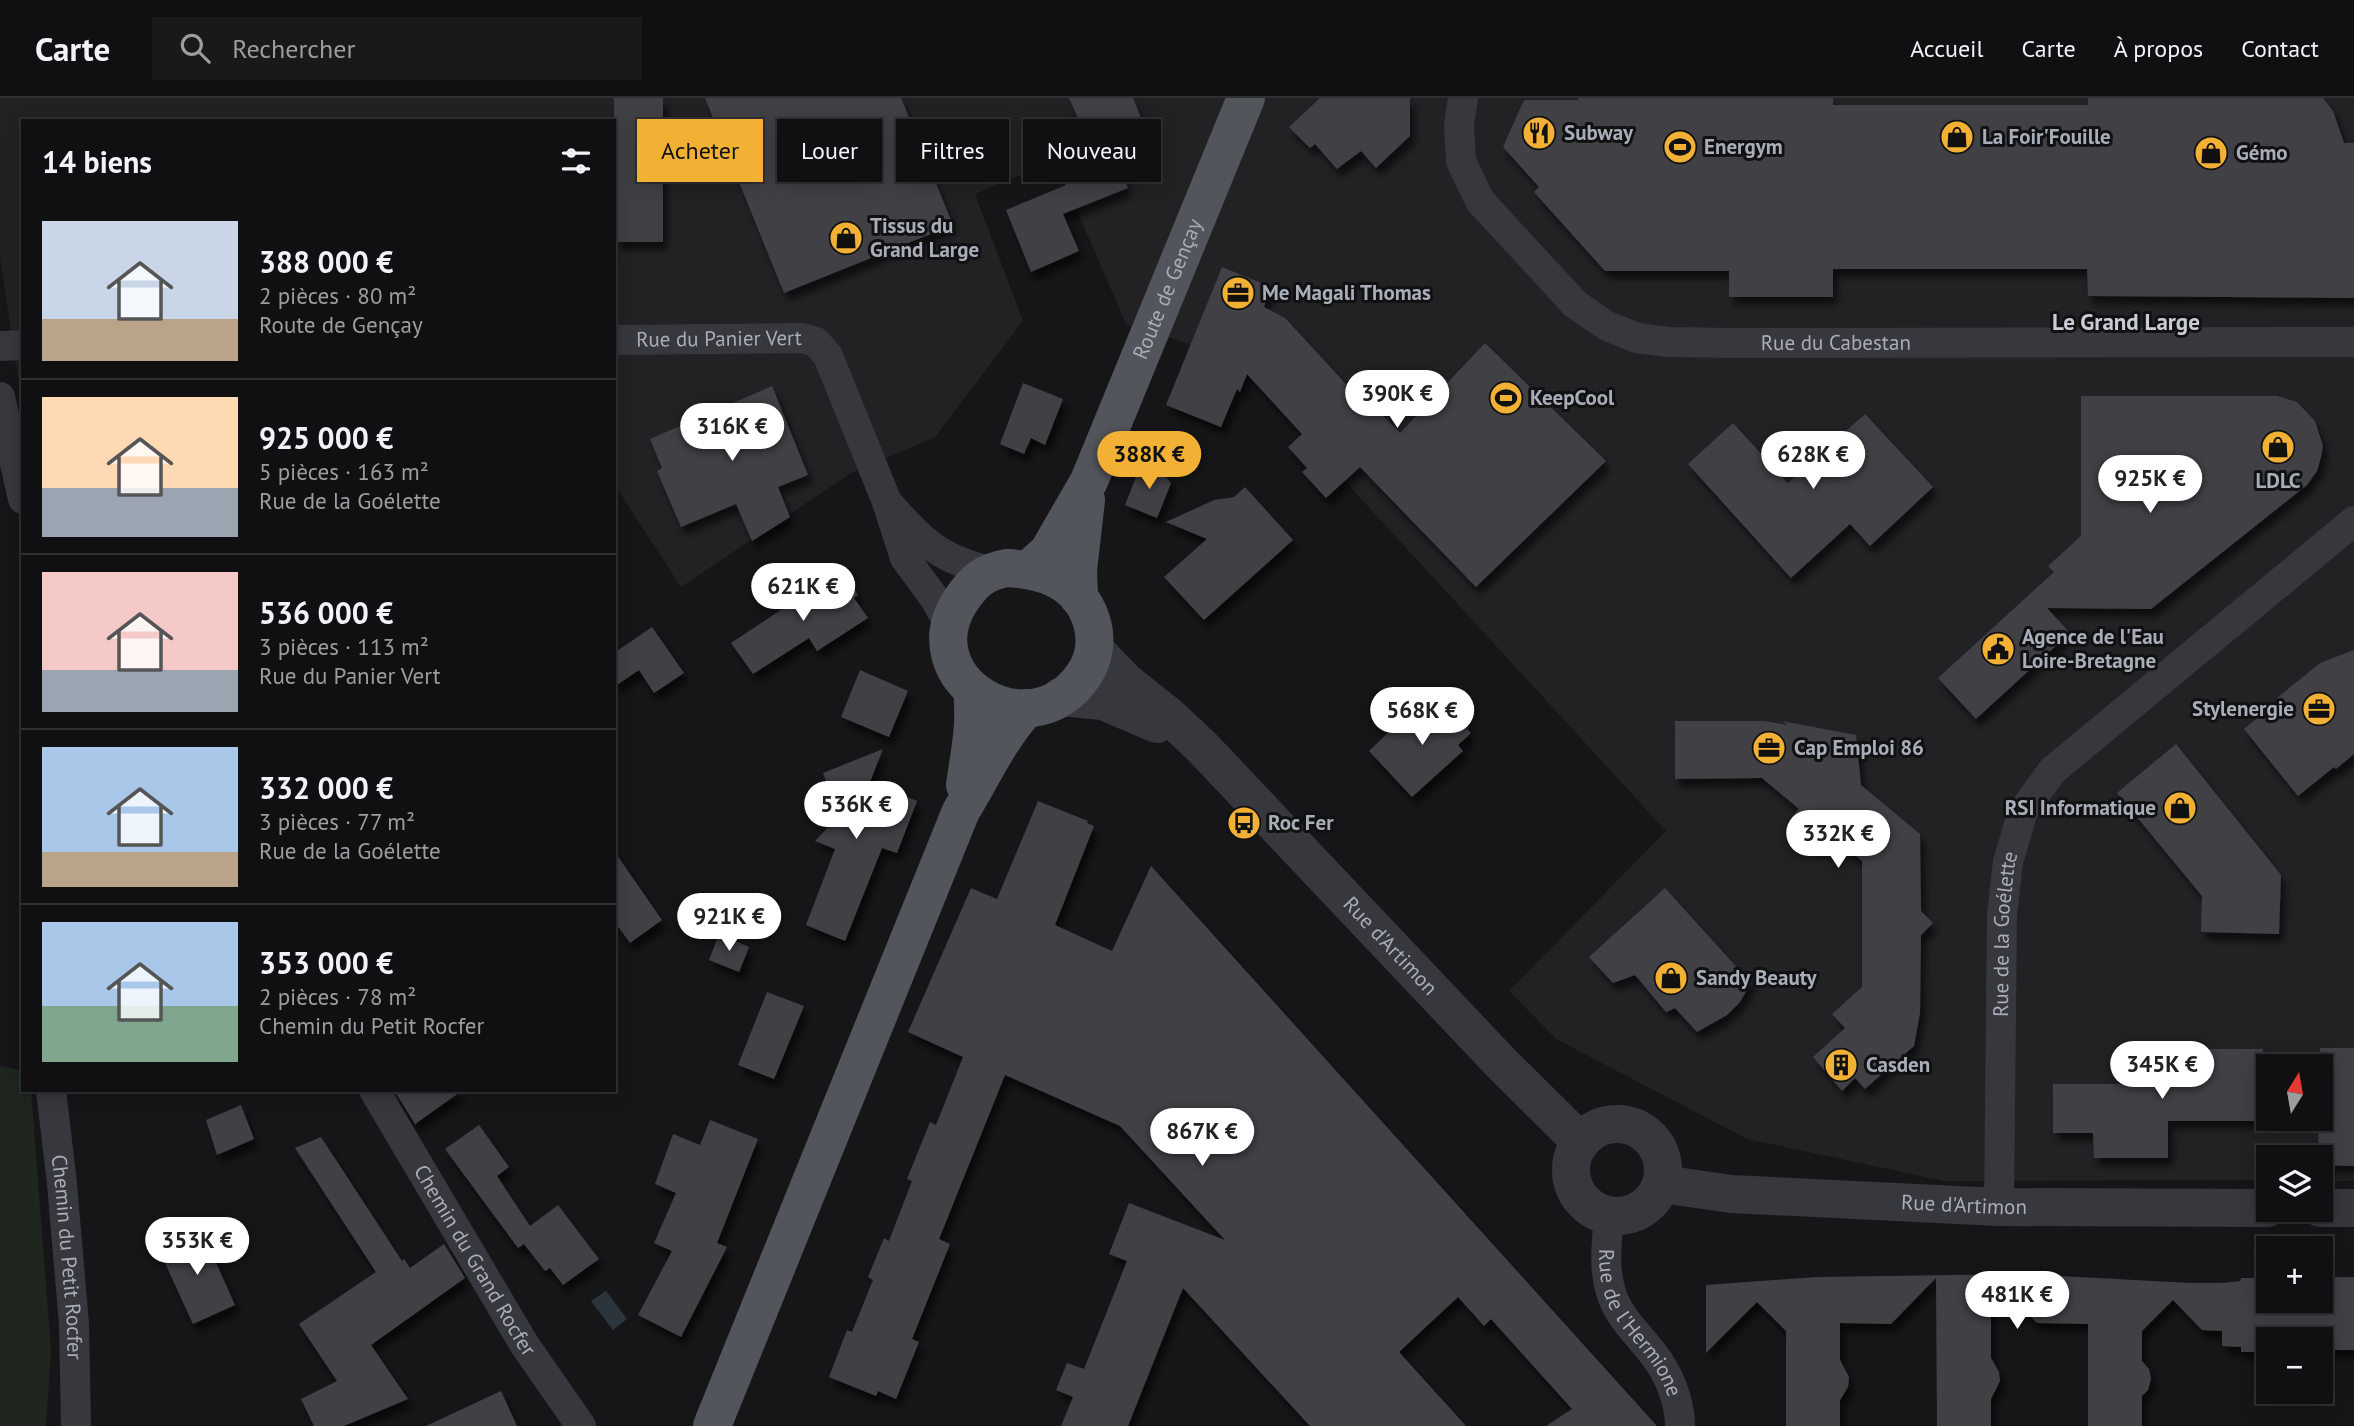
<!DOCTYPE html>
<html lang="fr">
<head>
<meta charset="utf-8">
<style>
  body { margin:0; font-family:"PT Sans",sans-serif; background:#19191b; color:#f1f3f6; height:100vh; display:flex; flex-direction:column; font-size:26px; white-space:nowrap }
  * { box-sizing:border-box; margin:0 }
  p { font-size:23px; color:#9c9d9f }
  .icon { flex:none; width:38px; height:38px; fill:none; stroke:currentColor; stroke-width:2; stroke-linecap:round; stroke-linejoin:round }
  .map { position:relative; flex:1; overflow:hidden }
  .panel { position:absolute; left:21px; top:21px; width:595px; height:973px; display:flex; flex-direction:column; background:#101012; border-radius:0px; box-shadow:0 4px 18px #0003,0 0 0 2px #303032 }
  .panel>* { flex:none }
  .guide { position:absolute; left:637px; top:21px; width:665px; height:63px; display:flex; gap:14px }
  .needle { width:46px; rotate:11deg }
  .buttons { position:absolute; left:2256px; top:956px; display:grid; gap:14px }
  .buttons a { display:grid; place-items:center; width:77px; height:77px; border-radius:0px; background:#101012; box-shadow:0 4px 18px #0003,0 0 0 2px #303032; font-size:35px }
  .price { position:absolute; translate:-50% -60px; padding:0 16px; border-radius:24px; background:#fff; color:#222; font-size:23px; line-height:46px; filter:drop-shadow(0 2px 4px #0008) }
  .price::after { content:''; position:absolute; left:50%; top:42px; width:21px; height:16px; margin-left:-10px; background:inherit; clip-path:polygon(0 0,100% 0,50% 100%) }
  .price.active { background:#f2b134; color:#111 }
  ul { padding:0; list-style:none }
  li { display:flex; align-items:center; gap:21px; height:175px; padding:0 21px }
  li+li { border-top:2px solid #303032 }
  li span { display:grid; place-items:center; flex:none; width:196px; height:140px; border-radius:0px; color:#555 }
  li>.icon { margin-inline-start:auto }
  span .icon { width:84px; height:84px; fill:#fffc; stroke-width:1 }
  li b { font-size:30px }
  h2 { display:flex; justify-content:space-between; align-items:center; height:84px; padding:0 21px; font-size:30px }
  .pill { padding:0 24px; border-radius:0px; background:#101012; box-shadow:0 4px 18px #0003,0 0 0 2px #303032; font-size:24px; line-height:63px }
  .pill.active { background:#f2b134; color:#111 }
  header { display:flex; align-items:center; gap:42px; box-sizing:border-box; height:98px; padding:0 35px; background:#101012; border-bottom:2px solid #303032 }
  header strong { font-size:33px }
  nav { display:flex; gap:38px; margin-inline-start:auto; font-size:24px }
  .search { width:490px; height:63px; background:#19191b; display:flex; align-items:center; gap:18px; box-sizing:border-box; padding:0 24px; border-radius:0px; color:#9c9d9f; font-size:26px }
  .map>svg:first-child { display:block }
  .built { fill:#222225; fill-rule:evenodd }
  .green { fill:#1e261f }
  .water { fill:#2c353c }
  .building { fill:#404145; filter:url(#shadow) }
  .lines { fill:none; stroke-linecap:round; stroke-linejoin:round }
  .minor { stroke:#37383d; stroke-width:30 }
  .tertiary { stroke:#37383d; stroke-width:38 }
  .primary { stroke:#53555c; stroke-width:38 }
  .labels { text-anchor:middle; stroke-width:6; stroke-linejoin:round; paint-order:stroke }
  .poi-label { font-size:21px; font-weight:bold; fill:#a8adb8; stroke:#111113; text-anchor:start }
  .street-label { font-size:21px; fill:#a8adb8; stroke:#111113 }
  .neighbourhood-label { font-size:23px; font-weight:bold; fill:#c9ccd4; stroke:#111113 }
</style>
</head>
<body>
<header>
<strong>Carte</strong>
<div class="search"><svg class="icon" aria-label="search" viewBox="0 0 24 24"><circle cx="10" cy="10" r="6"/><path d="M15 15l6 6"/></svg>Rechercher</div>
<nav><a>Accueil</a><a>Carte</a><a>À propos</a><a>Contact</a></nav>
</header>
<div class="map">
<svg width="2354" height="1328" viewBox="0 0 2354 1328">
  <defs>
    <filter id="shadow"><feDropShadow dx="4.5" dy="8" stdDeviation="3.5" flood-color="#0009"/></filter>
  </defs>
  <rect width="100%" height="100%" fill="#161618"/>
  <path class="built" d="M0,0H2354V1083H2321L2320,1059H2268V1082L1944,1083L1747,1041L1556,941L1509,893L1666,733L1239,268L1190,246L1126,226L1055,62L975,96L1023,223L935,339L851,375L681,489L614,386V23H23V312L0,159ZM2268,968H2320V1020H2268Z"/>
  <path class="green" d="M0,968L23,973V992H31L51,1252L46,1328H0Z"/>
  <path class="water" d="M606,1193L627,1221L613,1232L591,1203Z"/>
  <path class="building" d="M614,0H663V144H614Z
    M705,0H901L953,127L784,195Z
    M1069,0H1133L1145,30L1135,34L1146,59L1119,70L1128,90L1063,116L1079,153L1031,174L1006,112L1066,87L1045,32L1078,20Z
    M1320,0H1410V38L1376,70L1361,53L1337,71L1315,46L1310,50L1289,29Z
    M1578,0H1833V7H2088V0H2323L2333,13L2344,45H2354V200L2088,198L2087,171H1833V199H1729V173H1605L1534,94L1539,89L1503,49L1524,2H1578Z
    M1222,169L1271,189L1264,209L1285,220L1369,311L1373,307L1400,335L1485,245L1606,363L1476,489L1360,369L1326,400L1302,374L1307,370L1288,349L1302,336L1247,276L1240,294L1237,291L1221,329L1166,307Z
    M1023,285L1063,301L1045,347L1031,340L1024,356L1000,346Z
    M772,288L808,377L778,389L790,419L752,443L736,406L681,429L657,373L662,370L650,341Z
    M2081,298H2277L2297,304L2315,323L2323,348L2321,359L2317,373L2307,387L2151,511L2047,510L2070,535L1976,621L1938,580L2054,474L2048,468L2081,438Z
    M1865,316L1933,389L1870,448L1850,426L1791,480L1688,366L1733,325L1788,385Z
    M1142,364L1158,370L1171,385L1157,420L1125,407Z
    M1245,389L1293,442L1204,522L1164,479L1207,441L1166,424L1214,402L1234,399Z
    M841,472L858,497L854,500L868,520L817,553L809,540L753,576L731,545Z
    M652,529L684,575L654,595L639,572L614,589V555Z
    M2354,552V656L2336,671L2334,669L2298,698L2244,631L2279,602L2277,600L2320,565Z
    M860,572L908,593L889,639L841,619Z
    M1438,599L1471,635L1458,647L1463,653L1412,699L1369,653L1393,630L1395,632L1407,621L1410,625Z
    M1675,623H1764L1788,627L1782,623L1856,637L1861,687L1920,736L1921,813L1933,825L1921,837L1920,915L1914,948L1865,991L1855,980L1842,993L1813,959L1845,930L1832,916L1862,889V763L1829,737L1819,749L1789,723L1799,711L1762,680L1675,681Z
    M2176,646L2281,777L2279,836L2201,834L2202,798L2117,695Z
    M883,651L870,684L917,703L897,755L882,750L845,843L806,827L835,751L815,743L839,718L823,675Z
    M1038,703L1088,723L1087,725L1094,728L1055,827L1112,853L1151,768L1657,1328H1546L1572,1311L1491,1221L1484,1228L1458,1199L1399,1254L1466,1328H1310L1183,1190L1128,1328H1061L1073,1299L1056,1292L1067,1265L1084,1271L1127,1163L1109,1156L1129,1105L1225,1142L1120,1028L1005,977L939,1141L950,1146L912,1241L919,1244L896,1301L878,1293L876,1298L829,1279L847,1232L852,1234L873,1182L868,1179L884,1140L889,1143L912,1083L907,1081L930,1024L936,1027L963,959L908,934L971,790L997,801Z
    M614,753L662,822L630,845L614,823Z
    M1665,790L1751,885L1740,904L1727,917L1697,934L1675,910L1666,914L1635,877L1613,885L1589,859Z
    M719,836L749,849L739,874L709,862Z
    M767,894L804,908L774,981L738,967Z
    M2320,950H2354V1068L2320,1067V1059H2318Z
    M2188,951H2263V1023H2168V1060H2094L2093,1035H2053V986H2131V961H2188Z
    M394,992H463L415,1026Z
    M241,1007L254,1041L217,1057L206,1022Z
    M710,1022L758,1041L717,1145L727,1149L681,1239L638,1217L672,1153L654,1145L676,1095L655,1086L673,1036L700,1047Z
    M479,1027L509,1069L497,1078L530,1128L558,1107L599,1161L563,1187L550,1170L545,1173L524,1146L518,1150L445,1051Z
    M321,1039L402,1163L404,1161L410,1170L444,1146L465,1180L371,1247L408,1301L344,1328H314L301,1301L337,1283L299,1226L376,1174L295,1050Z
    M202,1133L235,1207L193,1226L159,1152Z
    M2022,1176L2190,1185H2222L2240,1183L2241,1180H2268V1202H2320V1179H2354V1252H2320V1241H2268V1254H2241V1249L2222,1248V1233L2202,1232L2173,1202L2142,1233V1263L2149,1271L2151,1281L2148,1292L2142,1298V1328H2088V1226L2037,1225L1991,1180V1260L1999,1274L2000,1283L1991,1301V1328H1937L1936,1180L1891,1226L1840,1225V1262L1849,1279L1848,1289L1840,1302V1328H1786V1233L1757,1204L1706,1255V1187L1817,1179Z
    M501,1293L517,1328H426Z"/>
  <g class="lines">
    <g class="minor">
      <path id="s1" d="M1463,0L1459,27L1461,63L1480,103L1575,206L1607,228L1637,240L1668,244L1735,245L2354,244"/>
      <path id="s2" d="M614,242L802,240L816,244L828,258L887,404"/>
      <path d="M0,248L23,247"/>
      <path d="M0,299L23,401"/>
      <path d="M949,526L935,501L905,460L887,404C922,443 938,461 990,473"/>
      <path id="s3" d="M51,992L62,1086L74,1226L76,1328"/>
      <path id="s4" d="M374,992L524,1246L581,1328"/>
      <path id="s5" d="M1999,1109L2002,816L2008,764L2023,713L2053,672L2354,423"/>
      <path id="s6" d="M1609,1118C1607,1143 1603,1169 1611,1194C1618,1219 1639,1237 1654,1257C1669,1276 1680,1304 1680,1328"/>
    </g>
    <g class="tertiary">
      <path id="s7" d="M1094,551L1125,583L1169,618L1202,649L1503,967L1581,1044"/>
      <path d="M1060,599L1103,603L1157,626"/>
      <circle cx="1617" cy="1072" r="46"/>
      <path id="s8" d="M1662,1086L1731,1096L1999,1109L2268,1110"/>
      <path d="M2320,1110H2354"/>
    </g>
    <g class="primary">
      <path d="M1007,470C1024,471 1038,473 1054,480C1091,497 1107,544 1083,578C1029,655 909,581 961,502C974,483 984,474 1007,470Z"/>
      <path id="s9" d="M1029,471L1048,454L1089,383L1246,0"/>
      <path d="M1079,500L1078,472L1086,402"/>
      <path d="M965,687C970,653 976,626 972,592"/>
      <path d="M712,1328L961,713C982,679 999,640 1027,610"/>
    </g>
  </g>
  <defs>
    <symbol id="restaurant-disc" viewBox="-11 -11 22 22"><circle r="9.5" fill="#f2b134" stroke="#111113"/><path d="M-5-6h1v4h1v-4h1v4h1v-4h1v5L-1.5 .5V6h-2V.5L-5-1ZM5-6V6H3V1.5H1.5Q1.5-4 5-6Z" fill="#111"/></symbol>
    <symbol id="shop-disc" viewBox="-11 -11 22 22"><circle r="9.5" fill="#f2b134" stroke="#111113"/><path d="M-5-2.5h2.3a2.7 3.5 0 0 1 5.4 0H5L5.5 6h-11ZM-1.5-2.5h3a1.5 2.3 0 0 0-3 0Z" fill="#111"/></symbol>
    <symbol id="stadium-disc" viewBox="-11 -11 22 22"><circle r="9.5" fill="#f2b134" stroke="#111113"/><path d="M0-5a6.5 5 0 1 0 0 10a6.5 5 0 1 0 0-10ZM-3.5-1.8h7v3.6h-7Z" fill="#111"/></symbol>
    <symbol id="office-disc" viewBox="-11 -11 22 22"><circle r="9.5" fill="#f2b134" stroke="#111113"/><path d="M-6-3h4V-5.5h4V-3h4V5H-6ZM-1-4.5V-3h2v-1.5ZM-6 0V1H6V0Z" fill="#111"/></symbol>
    <symbol id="civic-disc" viewBox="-11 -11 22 22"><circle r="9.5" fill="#f2b134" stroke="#111113"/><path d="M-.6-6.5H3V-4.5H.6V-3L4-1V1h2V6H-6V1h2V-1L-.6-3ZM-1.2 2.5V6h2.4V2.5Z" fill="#111"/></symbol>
    <symbol id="bus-disc" viewBox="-11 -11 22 22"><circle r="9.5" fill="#f2b134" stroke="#111113"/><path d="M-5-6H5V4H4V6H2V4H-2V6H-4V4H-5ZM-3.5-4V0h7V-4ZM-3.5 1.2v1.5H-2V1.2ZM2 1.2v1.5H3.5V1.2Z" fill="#111"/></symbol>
    <symbol id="building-disc" viewBox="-11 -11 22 22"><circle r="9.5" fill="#f2b134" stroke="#111113"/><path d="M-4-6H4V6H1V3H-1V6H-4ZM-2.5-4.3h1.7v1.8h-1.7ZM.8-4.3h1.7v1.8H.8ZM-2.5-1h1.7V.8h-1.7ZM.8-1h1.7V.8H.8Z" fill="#111"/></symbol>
  </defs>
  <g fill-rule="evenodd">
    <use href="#restaurant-disc" x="1520" y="16" width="38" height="38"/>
    <use href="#shop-disc" x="1938" y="20" width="38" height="38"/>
    <use href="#stadium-disc" x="1661" y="30" width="38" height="38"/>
    <use href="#shop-disc" x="2192" y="36" width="38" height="38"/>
    <use href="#shop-disc" x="827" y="121" width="38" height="38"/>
    <use href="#office-disc" x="1219" y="176" width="38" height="38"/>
    <use href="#stadium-disc" x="1487" y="281" width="38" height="38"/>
    <use href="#shop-disc" x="2259" y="330" width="38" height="38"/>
    <use href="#civic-disc" x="1979" y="532" width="38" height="38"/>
    <use href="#office-disc" x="2300" y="592" width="38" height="38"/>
    <use href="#office-disc" x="1750" y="631" width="38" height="38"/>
    <use href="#shop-disc" x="2161" y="691" width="38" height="38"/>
    <use href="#bus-disc" x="1225" y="706" width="38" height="38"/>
    <use href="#shop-disc" x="1652" y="861" width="38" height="38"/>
    <use href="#building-disc" x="1822" y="948" width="38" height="38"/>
  </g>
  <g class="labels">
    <g class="poi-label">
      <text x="1564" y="42">Subway</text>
      <text x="1982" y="46">La Foir'Fouille</text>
      <text x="1704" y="56">Energym</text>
      <text x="2236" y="62">Gémo</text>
      <text x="870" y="135">Tissus du<tspan x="870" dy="24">Grand Large</tspan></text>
      <text x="1262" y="202">Me Magali Thomas</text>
      <text x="1530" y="307">KeepCool</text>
      <text x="2278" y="390" text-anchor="middle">LDLC</text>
      <text x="2022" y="546">Agence de l'Eau<tspan x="2022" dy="24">Loire-Bretagne</tspan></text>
      <text x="2294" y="618" text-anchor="end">Stylenergie</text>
      <text x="1794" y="657">Cap Emploi 86</text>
      <text x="2156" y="717" text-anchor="end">RSI Informatique</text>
      <text x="1268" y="732">Roc Fer</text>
      <text x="1696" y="887">Sandy Beauty</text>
      <text x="1866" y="974">Casden</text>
    </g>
    <g class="street-label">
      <text dy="7" stroke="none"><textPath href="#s9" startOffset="315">Route de Gençay</textPath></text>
      <text dy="7" stroke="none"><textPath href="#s2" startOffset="105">Rue du Panier Vert</textPath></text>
      <text dy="7" stroke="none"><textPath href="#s1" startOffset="518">Rue du Cabestan</textPath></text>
      <text dy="7" stroke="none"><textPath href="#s5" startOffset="273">Rue de la Goélette</textPath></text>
      <text dy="7" stroke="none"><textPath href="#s7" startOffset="420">Rue d'Artimon</textPath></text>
      <text dy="7" stroke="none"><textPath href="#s8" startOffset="303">Rue d'Artimon</textPath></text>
      <text dy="7" stroke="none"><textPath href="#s3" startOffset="168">Chemin du Petit Rocfer</textPath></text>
      <text dy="7" stroke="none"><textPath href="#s4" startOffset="198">Chemin du Grand Rocfer</textPath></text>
      <text dy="7" stroke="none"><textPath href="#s6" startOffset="116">Rue de l'Hermione</textPath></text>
    </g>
    <g class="neighbourhood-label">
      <text x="2126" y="232">Le Grand Large</text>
    </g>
  </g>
</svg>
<div class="buttons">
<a><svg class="needle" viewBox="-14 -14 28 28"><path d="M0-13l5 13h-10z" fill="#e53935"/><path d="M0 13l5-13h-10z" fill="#9c9d9f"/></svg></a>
<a><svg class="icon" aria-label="layers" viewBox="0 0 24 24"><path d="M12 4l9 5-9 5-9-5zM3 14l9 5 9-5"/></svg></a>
<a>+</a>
<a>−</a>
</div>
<b class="price" style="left:1397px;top:332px">390K €</b>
<b class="price" style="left:732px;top:365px">316K €</b>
<b class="price active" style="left:1149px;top:393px">388K €</b>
<b class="price" style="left:1813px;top:393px">628K €</b>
<b class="price" style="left:2150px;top:417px">925K €</b>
<b class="price" style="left:803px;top:525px">621K €</b>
<b class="price" style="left:1422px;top:649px">568K €</b>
<b class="price" style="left:856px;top:743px">536K €</b>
<b class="price" style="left:1838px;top:772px">332K €</b>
<b class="price" style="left:729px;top:855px">921K €</b>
<b class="price" style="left:2162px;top:1003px">345K €</b>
<b class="price" style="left:1202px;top:1070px">867K €</b>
<b class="price" style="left:197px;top:1179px">353K €</b>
<b class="price" style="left:2017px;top:1233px">481K €</b>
<div class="guide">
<a class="pill active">Acheter</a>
<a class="pill">Louer</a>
<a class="pill">Filtres</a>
<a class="pill">Nouveau</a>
</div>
<section class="panel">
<h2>14 biens<svg class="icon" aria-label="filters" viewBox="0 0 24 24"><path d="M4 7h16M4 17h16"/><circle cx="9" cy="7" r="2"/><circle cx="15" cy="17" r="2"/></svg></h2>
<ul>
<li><span style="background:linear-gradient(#c9d6e8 70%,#b9a48a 0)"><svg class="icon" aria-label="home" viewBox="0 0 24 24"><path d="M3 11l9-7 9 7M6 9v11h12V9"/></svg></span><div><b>388 000 €</b><p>2 pièces · 80 m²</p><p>Route de Gençay</p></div></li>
<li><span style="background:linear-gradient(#ffd9b3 65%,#9aa5b1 0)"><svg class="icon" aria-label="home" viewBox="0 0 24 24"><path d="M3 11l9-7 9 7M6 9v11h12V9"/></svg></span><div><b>925 000 €</b><p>5 pièces · 163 m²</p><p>Rue de la Goélette</p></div></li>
<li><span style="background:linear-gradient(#f6c9c9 70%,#9aa5b1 0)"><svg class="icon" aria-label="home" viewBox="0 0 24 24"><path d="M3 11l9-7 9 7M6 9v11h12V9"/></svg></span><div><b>536 000 €</b><p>3 pièces · 113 m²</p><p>Rue du Panier Vert</p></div></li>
<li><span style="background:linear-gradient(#a9c7e8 75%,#b9a48a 0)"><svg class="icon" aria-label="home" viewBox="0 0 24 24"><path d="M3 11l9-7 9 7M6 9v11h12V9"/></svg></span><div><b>332 000 €</b><p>3 pièces · 77 m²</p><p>Rue de la Goélette</p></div></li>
<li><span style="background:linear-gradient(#a9c7e8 60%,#7fa58c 0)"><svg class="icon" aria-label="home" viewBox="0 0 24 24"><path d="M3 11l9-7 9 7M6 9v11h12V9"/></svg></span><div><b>353 000 €</b><p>2 pièces · 78 m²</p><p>Chemin du Petit Rocfer</p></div></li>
</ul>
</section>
</div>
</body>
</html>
